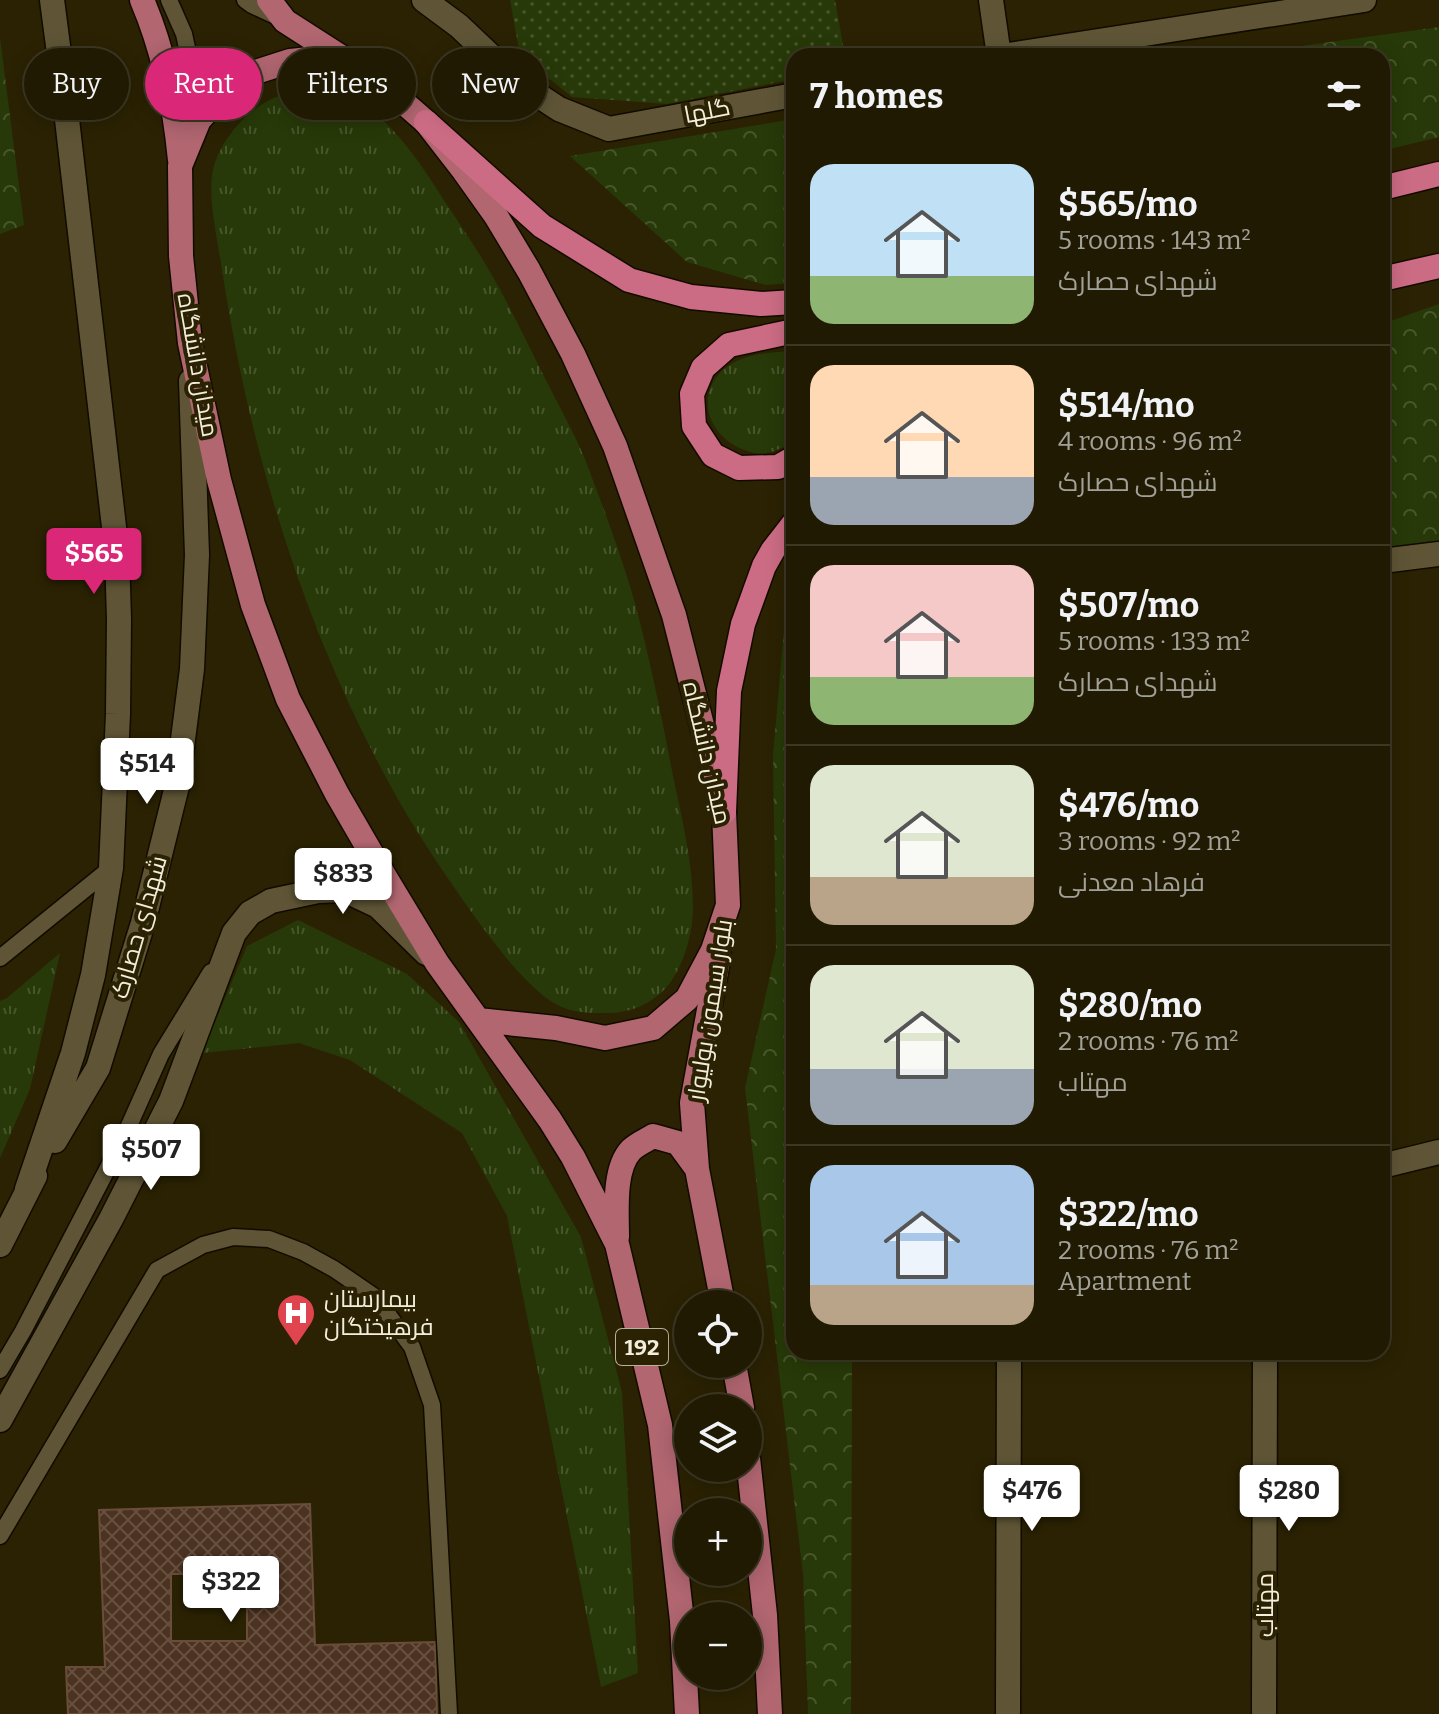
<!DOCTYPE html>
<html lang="en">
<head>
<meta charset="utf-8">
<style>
  body { margin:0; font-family:Bitter,Cairo,serif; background:#2d2711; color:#f1f3f6; height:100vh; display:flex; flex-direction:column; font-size:30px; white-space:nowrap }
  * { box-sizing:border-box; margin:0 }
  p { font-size:26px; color:#a2a199 }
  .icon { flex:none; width:44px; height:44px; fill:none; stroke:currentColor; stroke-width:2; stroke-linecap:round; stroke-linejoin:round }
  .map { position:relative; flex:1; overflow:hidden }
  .details { position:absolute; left:786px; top:48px; width:604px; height:1312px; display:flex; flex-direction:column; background:#201a02; border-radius:24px; box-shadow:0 4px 20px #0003,0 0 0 2px #3d3824 }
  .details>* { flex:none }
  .guide { position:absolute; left:24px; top:48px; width:642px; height:72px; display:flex; gap:16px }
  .fabs { position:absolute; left:674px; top:1290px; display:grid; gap:16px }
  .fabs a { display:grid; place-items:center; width:88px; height:88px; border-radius:50%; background:#201a02; box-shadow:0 4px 20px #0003,0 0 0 2px #3d3824; font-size:40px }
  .price { position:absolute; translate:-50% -68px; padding:0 18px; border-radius:8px; background:#fff; color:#222; font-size:26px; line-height:52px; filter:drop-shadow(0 2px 4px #0008) }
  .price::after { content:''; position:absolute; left:50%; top:48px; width:24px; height:18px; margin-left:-12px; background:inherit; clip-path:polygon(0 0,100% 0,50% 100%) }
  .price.on { background:#db2777; color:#fff }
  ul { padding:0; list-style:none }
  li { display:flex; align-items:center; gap:24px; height:200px; padding:0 24px }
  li+li { border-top:2px solid #3d3824 }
  li span { display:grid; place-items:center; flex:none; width:224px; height:160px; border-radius:24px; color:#555 }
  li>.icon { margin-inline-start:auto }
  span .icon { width:96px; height:96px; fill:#fffc; stroke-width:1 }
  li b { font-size:34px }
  h2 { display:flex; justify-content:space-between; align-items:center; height:96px; padding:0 24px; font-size:34px }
  .pill { padding:0 28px; border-radius:36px; background:#201a02; box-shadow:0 4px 20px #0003,0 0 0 2px #3d3824; font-size:28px; line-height:72px }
  .pill.on { background:#db2777; color:#fff }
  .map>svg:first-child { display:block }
  .grass { fill:url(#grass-tufts) }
  .forest { fill:url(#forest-crowns) }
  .park { fill:url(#park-dots) }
  .building { fill:url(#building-cross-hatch); stroke:#694d3a; stroke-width:2; fill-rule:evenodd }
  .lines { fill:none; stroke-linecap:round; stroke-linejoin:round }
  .service-casing { stroke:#120b00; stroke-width:19 }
  .minor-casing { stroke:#120b00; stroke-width:27 }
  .secondary-casing { stroke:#120b00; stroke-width:27 }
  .primary-casing { stroke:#120b00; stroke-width:27 }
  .trunk-casing { stroke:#120b00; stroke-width:27 }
  .service { stroke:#5f5536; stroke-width:16 }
  .minor { stroke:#5f5536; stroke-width:24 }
  .secondary { stroke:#5f5536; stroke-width:24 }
  .primary { stroke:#b16670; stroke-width:24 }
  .trunk { stroke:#cc6c84; stroke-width:24 }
  .labels { text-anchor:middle; stroke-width:8; stroke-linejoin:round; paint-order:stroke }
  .shield { fill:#2b2203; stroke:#b7b09b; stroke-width:2 }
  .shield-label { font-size:22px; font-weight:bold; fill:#f3eddc }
  .street-label { font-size:24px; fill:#f3eddc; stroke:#2b2203 }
  .poi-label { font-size:24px; fill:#f3eddc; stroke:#2b2203; text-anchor:start }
</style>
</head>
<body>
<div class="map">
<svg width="1439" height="1714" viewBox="0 0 1439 1714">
  <defs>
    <pattern id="grass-tufts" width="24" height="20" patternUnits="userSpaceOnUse" patternTransform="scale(2)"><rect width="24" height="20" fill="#273908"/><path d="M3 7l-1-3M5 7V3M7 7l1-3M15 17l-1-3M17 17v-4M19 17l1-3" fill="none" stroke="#47562b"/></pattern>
    <pattern id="forest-crowns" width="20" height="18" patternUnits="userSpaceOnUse" patternTransform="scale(2)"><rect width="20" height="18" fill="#273908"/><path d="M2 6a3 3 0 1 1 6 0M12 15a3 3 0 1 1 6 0" fill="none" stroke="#47562b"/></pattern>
    <pattern id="park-dots" width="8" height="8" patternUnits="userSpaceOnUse" patternTransform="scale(2)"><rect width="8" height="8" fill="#273908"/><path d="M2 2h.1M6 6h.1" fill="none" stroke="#47562b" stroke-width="1.8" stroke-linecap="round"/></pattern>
    <pattern id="building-cross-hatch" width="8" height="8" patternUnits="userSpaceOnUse" patternTransform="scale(2)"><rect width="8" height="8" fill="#4c3220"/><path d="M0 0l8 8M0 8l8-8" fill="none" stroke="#665040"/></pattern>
  </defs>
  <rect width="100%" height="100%" fill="#2b2203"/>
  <path class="grass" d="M308,92C326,95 347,96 362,105C395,123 427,173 447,205C461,226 476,248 489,270C511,308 530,349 550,388C563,414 578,440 588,467C605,512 622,558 635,603C650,660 662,718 673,776C682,819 693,863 693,907C693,932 685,960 672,980C657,1002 631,1014 605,1013C591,1013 575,1013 562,1007C529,994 486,932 465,903C442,870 419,836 399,801C306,637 250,454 222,269C218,242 207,196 213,170C220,140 247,109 276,97C286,93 298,93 308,92Z
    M794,351V441C786,446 775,452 766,453C758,455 750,452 742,449C699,431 695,379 739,360C756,353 776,352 794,351Z
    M298,920L407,974L459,1022L581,1237L622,1392L638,1673L601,1687L507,1216L462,1133L350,1060L299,1043L202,1053L247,946Z
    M60,953L30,1089L0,1158V1001L7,998Z"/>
  <path class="forest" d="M1439,27V137L1382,151V56H1229Z
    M0,38L24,225L0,234Z
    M794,119V283L766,285L687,262L570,156Z
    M1439,304V543L1382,553V324Z
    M794,587V1352H852L851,1714H808L803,1574L745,1088L776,949L773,755L787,596Z"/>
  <path class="park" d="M510,0H835L845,56H794V79L667,104L572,97L520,55Z"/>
  <path class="building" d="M310,1504L315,1645L435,1642L437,1714H68L66,1667H105L99,1510ZM171,1574H247V1641H171Z"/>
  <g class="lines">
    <defs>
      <path id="service" d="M169,0L184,34L194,80L187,130
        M245,0L252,5L280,18
        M0,958L111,868
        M0,1370L23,1331L124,1137L161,1054L211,972
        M0,1536L157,1270L203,1245L233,1237L269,1239L303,1252L334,1269L375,1297L412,1347L432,1405L449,1714"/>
      <path id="minor" d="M424,0L459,26L518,82L559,109L609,129L794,95
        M991,0L999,56
        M1002,56L1364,0
        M1382,561L1439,554
        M1382,1166L1439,1152
        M1008,1714L1009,1352
        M1264,1714L1265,1352"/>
      <path id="secondary" d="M55,1141L98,1068L143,923L177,786L192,669L197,555L191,381
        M27,1189L73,1053L93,975L111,868L118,714L119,620L117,553L62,76L52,0
        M0,1245L35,1176
        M0,1420L111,1219L171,1101L234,933L250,913L271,901L318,891L344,890L378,906L426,953"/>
      <path id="primary" d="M142,0C163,49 175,108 180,160
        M269,0L285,21L380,82L426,122L464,171L496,216L529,271L573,354L615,446L674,615L724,812L728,905L713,950L687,999L653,1028L605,1038L556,1028L478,1020L437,963L385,877L337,794L288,699L253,605L219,480L190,343L181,256L180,166L199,120L232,83L259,71L290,61L340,56
        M719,955L692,1103L697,1169L723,1304
        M478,1020L550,1120L573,1157L617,1244L660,1425L682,1621L687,1714
        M617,1237C617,1212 613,1169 631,1150C637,1144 647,1140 653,1136L678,1143L697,1169
        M734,1364L742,1408
        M748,1458L765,1615L770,1714"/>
      <path id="trunk" d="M426,122L542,226L629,280L691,297L761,304L794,302
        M1382,188L1439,174
        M1382,279L1439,266
        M794,331L729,345L703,368L692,394L694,426L713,455L739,468L778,467L794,458
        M724,812L729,691L743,624L764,566L773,550L794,523"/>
    </defs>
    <use href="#service" class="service-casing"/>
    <use href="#minor" class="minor-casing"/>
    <use href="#secondary" class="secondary-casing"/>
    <use href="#primary" class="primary-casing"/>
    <use href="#trunk" class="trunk-casing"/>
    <use href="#service" class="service"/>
    <use href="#minor" class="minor"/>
    <use href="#secondary" class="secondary"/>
    <use href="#primary" class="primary"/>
    <use href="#trunk" class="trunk"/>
  </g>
  <defs>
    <symbol id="hospital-pin" viewBox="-11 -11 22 30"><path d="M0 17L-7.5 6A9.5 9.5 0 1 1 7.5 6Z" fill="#e0444e" stroke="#2b2203"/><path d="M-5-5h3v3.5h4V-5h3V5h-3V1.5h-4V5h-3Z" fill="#fff"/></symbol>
  </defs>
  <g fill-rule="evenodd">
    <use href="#hospital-pin" x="274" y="1291" width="44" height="60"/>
  </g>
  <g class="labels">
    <rect class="shield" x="616" y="1329" width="52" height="36" rx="6"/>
    <g class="shield-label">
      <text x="642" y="1355">192</text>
    </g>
    <g class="street-label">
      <text transform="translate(707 111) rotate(-11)" y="8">گلها</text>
      <text transform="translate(198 365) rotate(80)" y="8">میدان دانشگاه</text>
      <text transform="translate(707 753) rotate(77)" y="8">میدان دانشگاه</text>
      <text transform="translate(139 927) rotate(-74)" y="8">شهدای حصارک</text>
      <text transform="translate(710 1010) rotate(-81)" y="8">بلوار سیمون بولیوار</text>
      <text transform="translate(1265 1605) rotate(-90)" y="8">مهتاب</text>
    </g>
    <g class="poi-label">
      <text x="324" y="1307">بیمارستان<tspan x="324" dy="28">فرهیختگان</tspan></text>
    </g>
  </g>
</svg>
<div class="fabs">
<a><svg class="icon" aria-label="locate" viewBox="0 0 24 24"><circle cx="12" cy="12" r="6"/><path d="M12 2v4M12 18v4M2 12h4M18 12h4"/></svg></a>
<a><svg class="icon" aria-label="layers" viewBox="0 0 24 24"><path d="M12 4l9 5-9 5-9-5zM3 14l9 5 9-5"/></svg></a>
<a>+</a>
<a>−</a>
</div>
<b class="price on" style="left:94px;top:596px">$565</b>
<b class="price" style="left:147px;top:806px">$514</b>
<b class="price" style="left:343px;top:916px">$833</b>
<b class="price" style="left:151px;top:1192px">$507</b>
<b class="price" style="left:1032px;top:1533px">$476</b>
<b class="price" style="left:1289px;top:1533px">$280</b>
<b class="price" style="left:231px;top:1624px">$322</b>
<div class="guide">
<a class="pill">Buy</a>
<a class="pill on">Rent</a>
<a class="pill">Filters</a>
<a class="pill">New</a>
</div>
<section class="details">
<h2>7 homes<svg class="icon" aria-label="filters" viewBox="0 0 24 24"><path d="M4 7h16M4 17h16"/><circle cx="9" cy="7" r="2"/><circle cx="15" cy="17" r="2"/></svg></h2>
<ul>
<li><span style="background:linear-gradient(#bfe0f5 70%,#8fb573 0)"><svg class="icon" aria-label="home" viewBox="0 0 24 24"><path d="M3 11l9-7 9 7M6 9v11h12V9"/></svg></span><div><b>$565/mo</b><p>5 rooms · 143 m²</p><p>شهدای حصارک</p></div></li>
<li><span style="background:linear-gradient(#ffd9b3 70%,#9aa5b1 0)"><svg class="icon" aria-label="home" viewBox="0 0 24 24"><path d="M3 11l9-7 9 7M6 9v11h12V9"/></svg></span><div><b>$514/mo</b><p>4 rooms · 96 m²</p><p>شهدای حصارک</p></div></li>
<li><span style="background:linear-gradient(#f6c9c9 70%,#8fb573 0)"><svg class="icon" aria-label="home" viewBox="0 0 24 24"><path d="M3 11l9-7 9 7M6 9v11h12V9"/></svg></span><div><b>$507/mo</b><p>5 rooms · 133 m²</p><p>شهدای حصارک</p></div></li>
<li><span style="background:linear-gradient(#dfe7d0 70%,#b9a48a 0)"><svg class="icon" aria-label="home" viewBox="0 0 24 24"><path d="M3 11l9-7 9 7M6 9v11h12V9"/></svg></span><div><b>$476/mo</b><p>3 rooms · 92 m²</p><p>فرهاد معدنی</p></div></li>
<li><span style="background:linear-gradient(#dfe7d0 65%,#9aa5b1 0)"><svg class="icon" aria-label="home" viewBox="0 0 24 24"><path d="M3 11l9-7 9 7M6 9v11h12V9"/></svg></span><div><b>$280/mo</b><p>2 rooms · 76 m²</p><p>مهتاب</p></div></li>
<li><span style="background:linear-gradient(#a9c7e8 75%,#b9a48a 0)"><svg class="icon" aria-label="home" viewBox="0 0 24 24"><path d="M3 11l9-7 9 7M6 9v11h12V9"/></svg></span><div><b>$322/mo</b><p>2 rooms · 76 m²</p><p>Apartment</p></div></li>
</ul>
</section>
</div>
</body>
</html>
